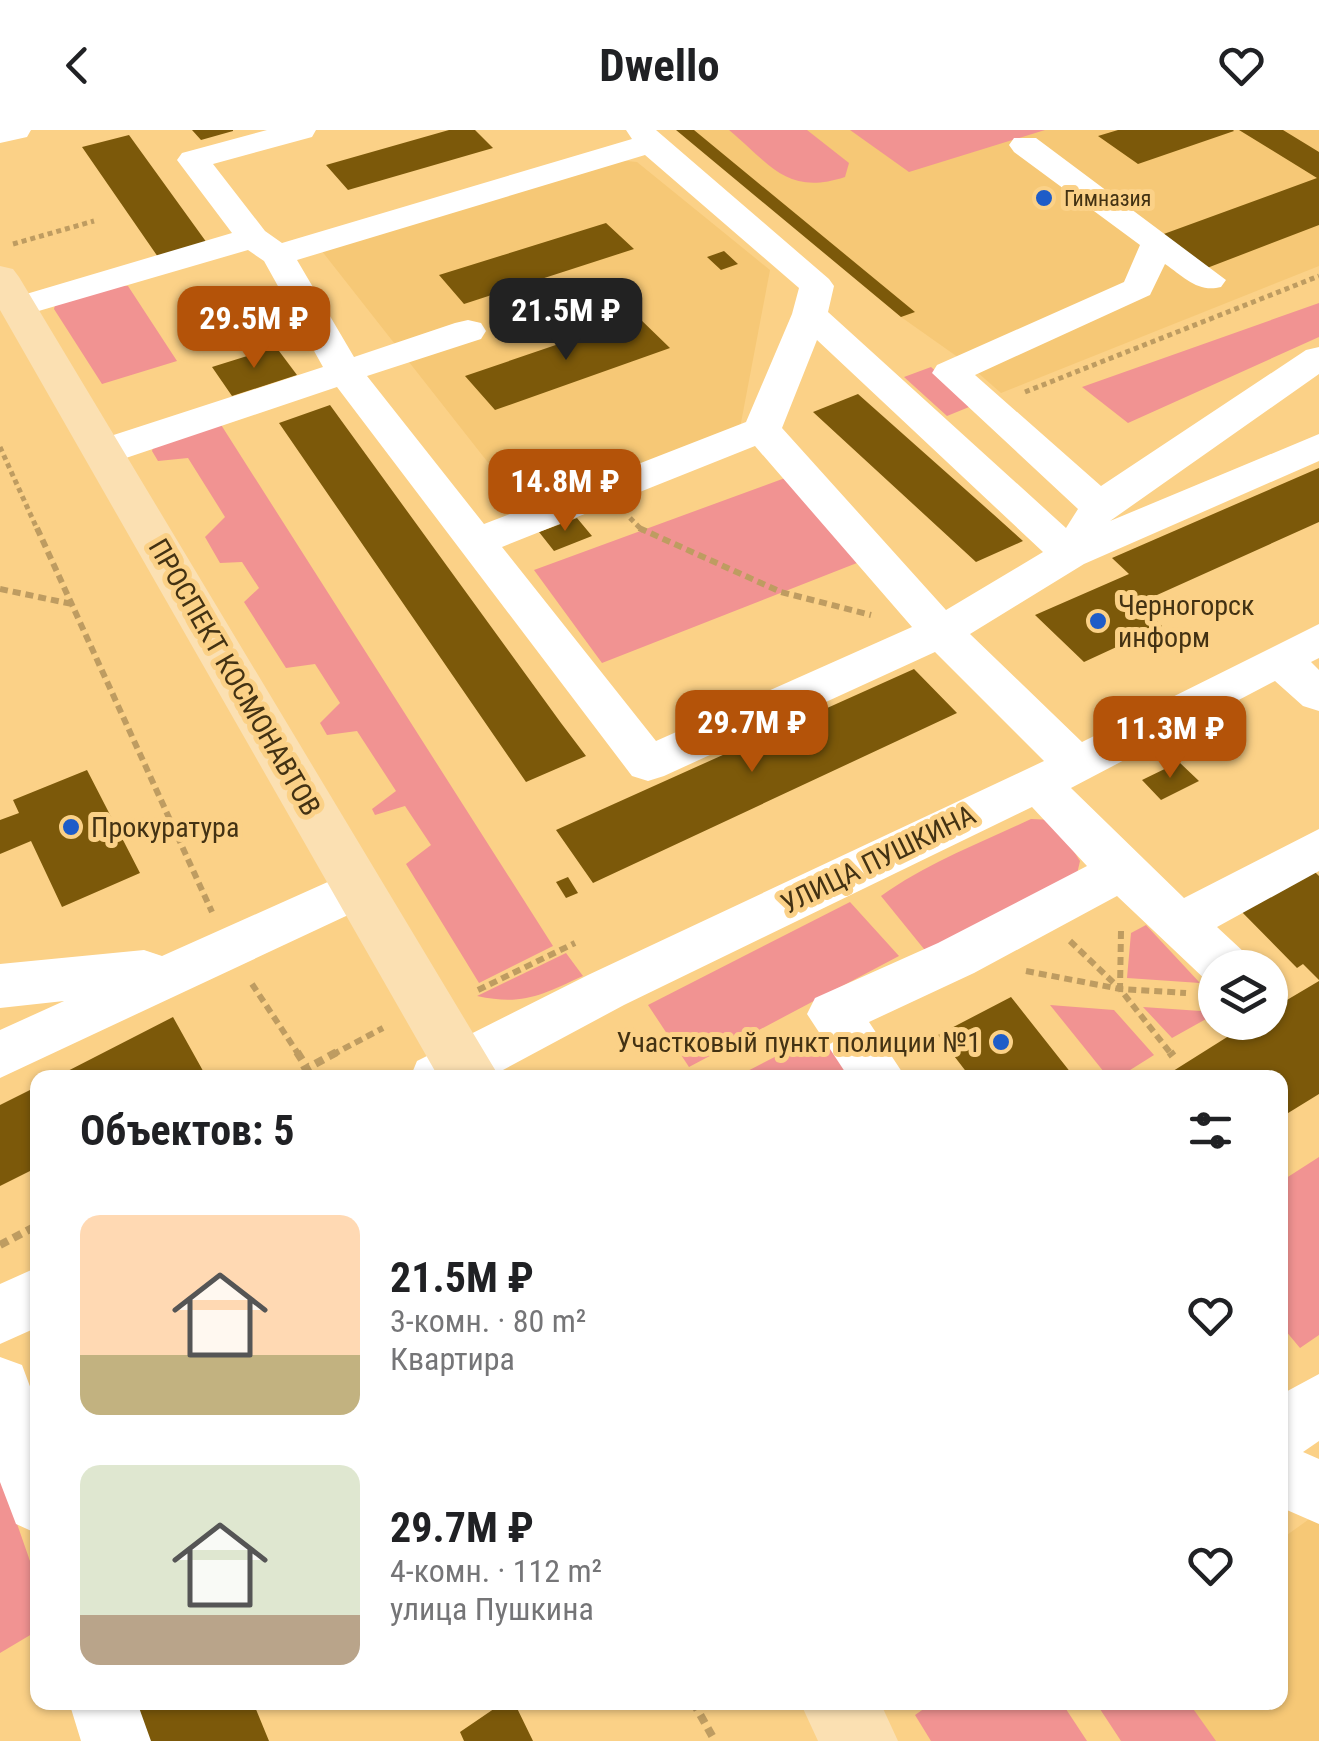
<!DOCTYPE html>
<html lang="ru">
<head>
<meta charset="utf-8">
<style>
  body { margin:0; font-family:"Roboto Condensed",sans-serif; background:#f2f2f2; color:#202124; height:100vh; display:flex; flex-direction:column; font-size:38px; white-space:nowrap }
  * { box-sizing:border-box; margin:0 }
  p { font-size:32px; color:#757577 }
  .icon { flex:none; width:55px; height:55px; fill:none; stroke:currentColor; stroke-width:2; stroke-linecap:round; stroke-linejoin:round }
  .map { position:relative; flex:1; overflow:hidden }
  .drawer { position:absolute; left:30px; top:940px; width:1258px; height:640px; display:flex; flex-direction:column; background:#fff; border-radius:20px; box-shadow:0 2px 8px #0004 }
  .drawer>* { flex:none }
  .controls { position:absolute; left:1198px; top:820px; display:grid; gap:20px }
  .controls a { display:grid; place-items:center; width:90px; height:90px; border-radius:50%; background:#fff; box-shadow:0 2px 8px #0004; font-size:50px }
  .price { position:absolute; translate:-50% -85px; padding:0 22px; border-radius:20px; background:#b45309; color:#fff; font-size:32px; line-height:65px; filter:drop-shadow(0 2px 5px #0008) }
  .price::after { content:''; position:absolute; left:50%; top:60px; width:30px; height:22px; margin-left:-15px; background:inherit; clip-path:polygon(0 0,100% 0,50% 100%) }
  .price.selected { background:#222; color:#fff }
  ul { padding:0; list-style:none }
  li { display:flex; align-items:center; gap:30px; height:250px; padding:0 50px }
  li span { display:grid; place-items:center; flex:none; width:280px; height:200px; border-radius:20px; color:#555 }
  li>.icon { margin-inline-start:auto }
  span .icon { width:120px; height:120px; fill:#fffc; stroke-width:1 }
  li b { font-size:42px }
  h2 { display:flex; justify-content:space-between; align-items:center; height:120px; padding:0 50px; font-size:42px }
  header { display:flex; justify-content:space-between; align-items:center; height:130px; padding:0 50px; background:#fff; font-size:45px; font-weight:700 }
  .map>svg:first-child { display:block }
  .built { fill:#f6c876 }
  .green { fill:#f19392 }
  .building { fill:#7c590a }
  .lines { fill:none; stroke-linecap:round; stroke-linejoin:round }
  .path-far2 { stroke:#be9c61; stroke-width:5; stroke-dasharray:5 4; stroke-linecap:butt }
  .path-far1 { stroke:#be9c61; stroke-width:6; stroke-dasharray:8 5; stroke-linecap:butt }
  .path { stroke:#be9c61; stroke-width:8; stroke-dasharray:9 6; stroke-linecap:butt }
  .minor { fill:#fff; fill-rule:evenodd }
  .major { fill:#fbe0b2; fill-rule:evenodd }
  .poi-dot { fill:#1e5cc8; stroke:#fbd187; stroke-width:4 }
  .labels { text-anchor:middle; stroke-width:10; stroke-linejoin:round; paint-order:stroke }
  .far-poi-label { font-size:22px; fill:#433213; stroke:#fbd187; text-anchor:start }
  .poi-label { font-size:28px; fill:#433213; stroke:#fbd187; text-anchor:start }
  .street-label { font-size:28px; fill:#433213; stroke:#fbd187 }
</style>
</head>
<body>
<header><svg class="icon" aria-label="back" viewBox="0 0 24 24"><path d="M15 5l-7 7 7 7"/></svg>Dwello<svg class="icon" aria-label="heart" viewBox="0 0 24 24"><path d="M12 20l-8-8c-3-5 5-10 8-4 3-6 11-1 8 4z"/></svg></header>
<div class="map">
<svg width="1319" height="1611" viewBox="0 0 1319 1611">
  <rect width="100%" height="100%" fill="#fbd187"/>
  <path class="built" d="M692,0H1319V136L1001,263L969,235L901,187Z
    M618,30L637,32L770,140L740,298L527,382L321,120Z
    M1319,1382V1611H1142L1116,1573L1280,1572V1410Z"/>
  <path class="green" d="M729,0H807L849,33L845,47C787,66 771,35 729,0Z
    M850,0H1045L909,42Z
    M115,155L128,156L177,231L102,254L54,179L55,175Z
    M1319,173V207L1128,293L1082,257Z
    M931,237L974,275L947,286L904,247Z
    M218,290L553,816L479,853L406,734L431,715L405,676L375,685L372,679L396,661L357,601L327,605L320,593L340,573L315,534L286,538L244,472L259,458L242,432L220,433L205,407L225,387L188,328L158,331L152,321L154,315Z
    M785,348L862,431L602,533L534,440Z
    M1031,689L1054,690L1080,731L1077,744L928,824L881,766C927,733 980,713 1031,689Z
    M850,772L899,826L689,937L648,875Z
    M1146,795L1200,853L1127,848L1131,803Z
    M566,823L583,846C541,865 523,876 477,866Z
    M1050,875L1114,880L1154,925L1119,947H1108Z
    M1143,877L1215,882V884L1172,908Z
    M821,903L853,948H734Z
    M1319,1027V1205L1300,1218L1280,1194V1052Z
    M0,1345L38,1454L37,1501L0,1523Z
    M932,1573H1062L1087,1611H931L915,1585Z
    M1096,1573H1189L1216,1611H1121Z"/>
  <path class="building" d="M192,0H233V1L201,10Z
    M449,0H475L493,18L348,60L326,35Z
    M676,0H694L915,182L901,187Z
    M1118,0H1233L1234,1L1138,34L1098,6Z
    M1239,0H1283L1319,22V95L1207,138L1161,105L1317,48Z
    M129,5L207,113L158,127L82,17Z
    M606,93L634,119L464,174L439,145Z
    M724,121L738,134L721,140L707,127Z
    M638,187L670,218L495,280L465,246Z
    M276,217L297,245L232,266L212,237Z
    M858,264L993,384L1023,411L976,432L813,282Z
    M330,275L561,593L586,626L526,652L279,293Z
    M1319,338V392L1137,474L1162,496L1084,532L1035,485L1129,444L1112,428Z
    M577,388L592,406L554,421L539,402Z
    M914,539L957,583L593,753L556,700Z
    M1179,632L1199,651L1161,670L1142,650Z
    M87,640L140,743L62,777L31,711L0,724V690L19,683L13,670Z
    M1308,735L1319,746V850L1303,834L1297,838L1235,775Z
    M568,747L578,763L566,768L556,752Z
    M1319,851V964L1280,988V948H1162L1251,892H1270V880Z
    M1011,867L1075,948H971L938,905Z
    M173,887L207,948H54Z
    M38,956V1037L0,1056V975Z
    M130,1572H253L269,1611H143Z
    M504,1572H514L533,1611H464L460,1602Z"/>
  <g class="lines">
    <path class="path-far2" d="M13,114L94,91
      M1025,262L1319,146
      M0,317L38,401
      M630,388L643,401"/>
    <path class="path-far1" d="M37,398L212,782
      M639,398L781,462L871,485
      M0,459L72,474
      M1121,801L1120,859L1172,925
      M1070,811L1119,858
      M1026,841L1120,859L1186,863
      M252,854L299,925
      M478,860L575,813
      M332,925L383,898"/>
    <path class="path" d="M297,922L306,936
      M1170,922L1173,926
      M289,948L337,922
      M0,1115L38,1095
      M693,1572L715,1611"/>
    <path class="minor" d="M0,0H31L27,7L0,13Z
      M267,0H316L312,7L213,34L265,101L282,113L632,9L626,0H656L829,149L834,156L828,182L1066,398L1078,379L932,243L937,235L1124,152L1140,115L1014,22L1009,15L1014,8H1036L1226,150L1221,157C1198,163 1184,147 1165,134L1150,165L975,245L1101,356L1306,220L1319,217V244L1110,391L1319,304V331L1084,434L970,504L1082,612L1319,494V528L1311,532L1319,540V581L1303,576L1275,551L1071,658L1184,768L1319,699V741L1217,797L1245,823L1252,838H1215V855L1209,853L1117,766L974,843L869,892L906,948H849L807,884L815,868L938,813L1087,736L1032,677L624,875L488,948H410L417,931L588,845L1044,631L935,522L664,646L648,651L632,646L337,257L117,331L103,334L89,331L84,322L89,313L323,237L264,131L248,120L18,187L6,184L1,177L6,170L232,103L177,30L182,23ZM645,25L799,158L792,184L746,292L484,394L367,246L481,209L486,201L481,193L468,190L455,193L354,227L297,130ZM817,210L1043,422L946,480L782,298ZM755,316L912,497L656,611L502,417Z
      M359,738L376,744L383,758L376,772L0,948V900L64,871L0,878V834L144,820L162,826Z
      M38,1137V1197L0,1214V1154Z
      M0,1227L22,1235L38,1278V1404L16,1394L0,1352Z
      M1319,1244V1311L1303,1322L1319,1329V1394L1280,1377V1265Z
      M69,1572H137L151,1611H81Z"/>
    <path class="major" d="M0,136L13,139L19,147L500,948H439L0,180Z
      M800,1572H880L898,1611H818Z"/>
  </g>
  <g class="poi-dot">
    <circle cx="1044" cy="68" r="10"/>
    <circle cx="1098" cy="491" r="10"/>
    <circle cx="71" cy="697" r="10"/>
    <circle cx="1001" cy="912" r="10"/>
  </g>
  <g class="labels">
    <g class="far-poi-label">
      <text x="1064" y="76">Гимназия</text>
    </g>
    <g class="poi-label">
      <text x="1118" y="485">Черногорск<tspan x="1118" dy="32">информ</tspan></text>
      <text x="91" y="707">Прокуратура</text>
      <text x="981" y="922" text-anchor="end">Участковый пункт полиции №1</text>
    </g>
    <g class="street-label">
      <text transform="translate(235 547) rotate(60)" y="10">ПРОСПЕКТ КОСМОНАВТОВ</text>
      <text transform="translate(878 729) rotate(-26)" y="10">УЛИЦА ПУШКИНА</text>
    </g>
  </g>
</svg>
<div class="controls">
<a><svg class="icon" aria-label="layers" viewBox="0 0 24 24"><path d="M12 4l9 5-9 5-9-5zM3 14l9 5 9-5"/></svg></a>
</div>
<b class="price selected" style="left:566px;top:233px">21.5M ₽</b>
<b class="price" style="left:254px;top:241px">29.5M ₽</b>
<b class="price" style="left:565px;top:404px">14.8M ₽</b>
<b class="price" style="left:752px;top:645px">29.7M ₽</b>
<b class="price" style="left:1170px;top:651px">11.3M ₽</b>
<section class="drawer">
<h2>Объектов: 5<svg class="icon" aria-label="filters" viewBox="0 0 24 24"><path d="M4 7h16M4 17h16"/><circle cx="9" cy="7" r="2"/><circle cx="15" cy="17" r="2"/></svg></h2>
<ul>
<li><span style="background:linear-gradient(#ffd9b3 70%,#c2b280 0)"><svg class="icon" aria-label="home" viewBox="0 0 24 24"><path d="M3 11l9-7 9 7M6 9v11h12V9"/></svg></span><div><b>21.5M ₽</b><p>3-комн. · 80 m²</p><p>Квартира</p></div><svg class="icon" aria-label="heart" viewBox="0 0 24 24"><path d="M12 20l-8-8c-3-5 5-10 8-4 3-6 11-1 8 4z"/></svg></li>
<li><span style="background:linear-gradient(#dfe7d0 75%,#b9a48a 0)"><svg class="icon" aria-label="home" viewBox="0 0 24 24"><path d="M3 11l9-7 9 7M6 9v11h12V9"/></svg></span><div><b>29.7M ₽</b><p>4-комн. · 112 m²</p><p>улица Пушкина</p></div><svg class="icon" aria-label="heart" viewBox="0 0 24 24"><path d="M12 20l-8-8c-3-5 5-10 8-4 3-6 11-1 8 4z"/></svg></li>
</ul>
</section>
</div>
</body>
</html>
